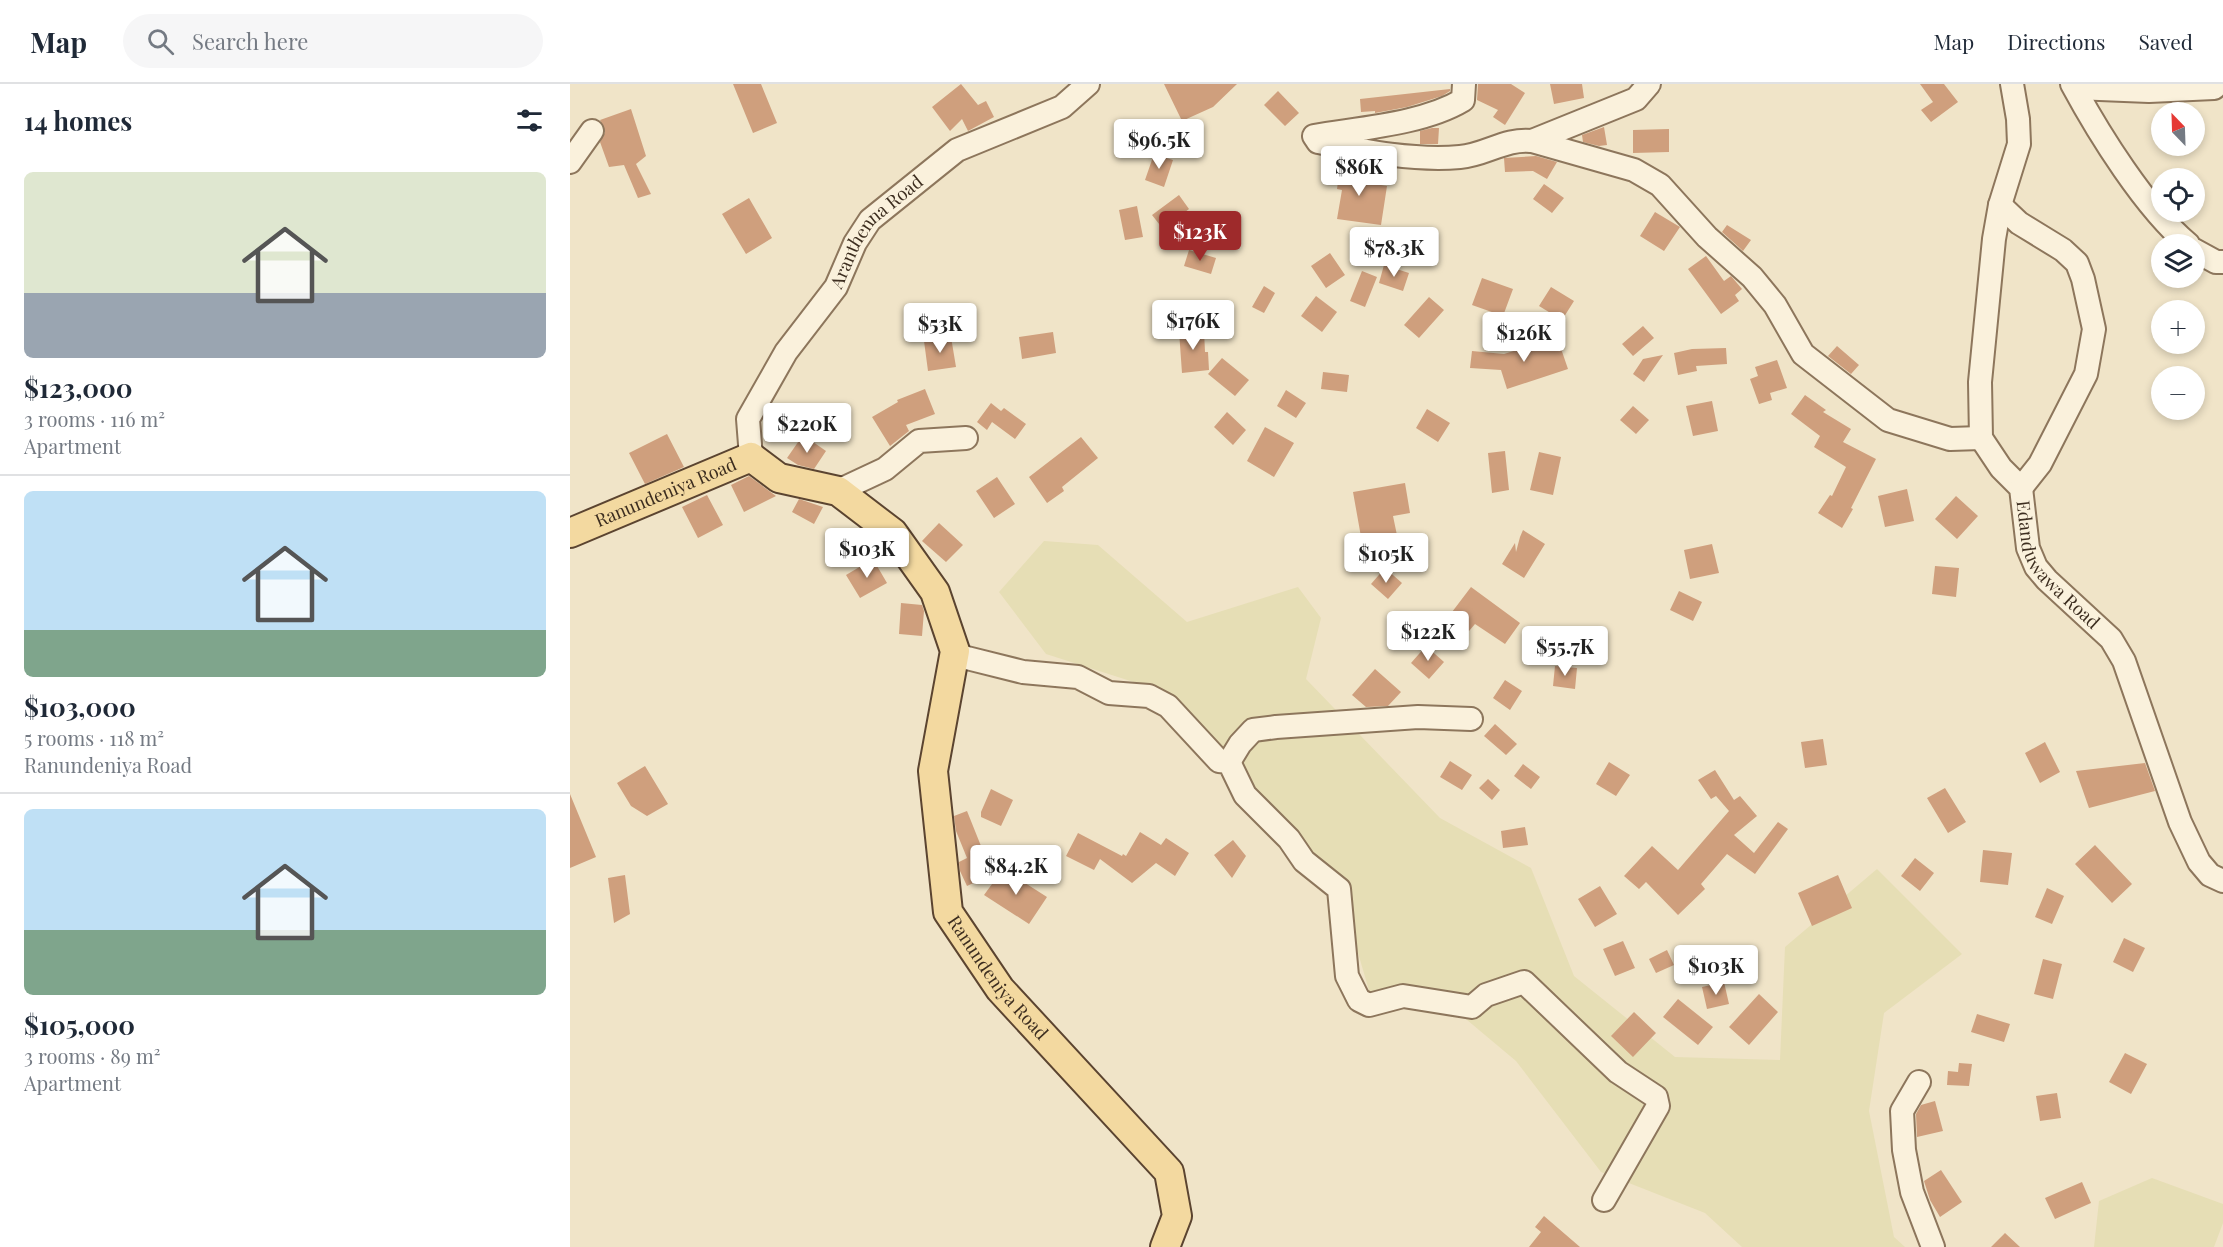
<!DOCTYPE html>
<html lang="en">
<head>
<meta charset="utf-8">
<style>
  body { margin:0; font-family:"Playfair Display",serif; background:#f6f6f7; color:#1f2937; height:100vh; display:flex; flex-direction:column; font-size:22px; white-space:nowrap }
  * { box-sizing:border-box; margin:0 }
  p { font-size:20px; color:#747a83 }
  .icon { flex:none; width:33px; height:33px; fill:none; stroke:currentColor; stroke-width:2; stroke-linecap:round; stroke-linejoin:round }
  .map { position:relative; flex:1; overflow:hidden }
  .panel { display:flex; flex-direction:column; background:#fff; width:570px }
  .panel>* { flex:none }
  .needle { width:39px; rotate:337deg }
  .tools { position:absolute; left:1581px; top:18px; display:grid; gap:12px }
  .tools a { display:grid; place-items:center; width:54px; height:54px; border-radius:50%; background:#fff; box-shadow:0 3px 9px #0003; font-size:30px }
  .price { position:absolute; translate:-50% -51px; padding:0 14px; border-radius:6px; background:#fff; color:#222; font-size:20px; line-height:39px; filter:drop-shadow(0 2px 3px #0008) }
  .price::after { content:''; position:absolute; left:50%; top:36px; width:18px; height:14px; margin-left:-9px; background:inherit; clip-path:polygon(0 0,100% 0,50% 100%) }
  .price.current { background:#9e2a2b; color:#fff }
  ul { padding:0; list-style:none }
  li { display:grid; align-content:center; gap:12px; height:318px; padding:0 24px }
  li+li { border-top:2px solid #e0e1e3 }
  li span { display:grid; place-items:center; height:186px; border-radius:9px; color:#555 }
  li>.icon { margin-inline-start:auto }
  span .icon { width:108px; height:108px; fill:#fffc; stroke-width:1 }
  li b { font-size:26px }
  h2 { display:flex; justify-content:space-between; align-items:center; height:72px; padding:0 24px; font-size:26px }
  header { display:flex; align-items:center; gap:36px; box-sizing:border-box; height:84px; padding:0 30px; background:#fff; border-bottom:2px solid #e0e1e3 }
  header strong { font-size:28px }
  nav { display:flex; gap:33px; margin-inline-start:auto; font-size:21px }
  .search { width:420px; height:54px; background:#f6f6f7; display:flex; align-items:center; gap:15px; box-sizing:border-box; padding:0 21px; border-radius:33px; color:#747a83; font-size:22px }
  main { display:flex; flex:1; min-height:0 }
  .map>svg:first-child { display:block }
  .farmland { fill:#e6deb5 }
  .water { fill:#a9c4bc; stroke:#6f938a; stroke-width:1.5 }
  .building { fill:#cf9f7d }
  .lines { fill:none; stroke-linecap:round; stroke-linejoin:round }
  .minor-casing { stroke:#8d765c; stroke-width:26 }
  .major-casing { stroke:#5b4430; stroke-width:32 }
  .minor { stroke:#faf1dc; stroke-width:22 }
  .major { stroke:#f3d9a0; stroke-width:28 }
  .labels { text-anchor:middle; stroke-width:4.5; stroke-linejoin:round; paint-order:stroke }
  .street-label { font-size:18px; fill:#3d2e20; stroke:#f7eed8 }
</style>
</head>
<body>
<header>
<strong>Map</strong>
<div class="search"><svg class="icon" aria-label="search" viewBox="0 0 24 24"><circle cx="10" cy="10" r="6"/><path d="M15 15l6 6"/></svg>Search here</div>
<nav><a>Map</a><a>Directions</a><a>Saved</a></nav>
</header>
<main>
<section class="panel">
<h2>14 homes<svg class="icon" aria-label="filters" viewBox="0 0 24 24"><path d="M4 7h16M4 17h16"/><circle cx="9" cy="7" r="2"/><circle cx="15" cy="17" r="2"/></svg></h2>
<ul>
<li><span style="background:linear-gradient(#dfe7d0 65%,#9aa5b1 0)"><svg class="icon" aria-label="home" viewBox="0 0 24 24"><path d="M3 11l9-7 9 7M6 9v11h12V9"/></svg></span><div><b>$123,000</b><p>3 rooms · 116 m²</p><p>Apartment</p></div></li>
<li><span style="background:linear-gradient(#bfe0f5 75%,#7fa58c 0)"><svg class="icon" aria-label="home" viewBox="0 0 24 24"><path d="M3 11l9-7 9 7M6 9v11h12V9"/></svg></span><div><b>$103,000</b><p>5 rooms · 118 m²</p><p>Ranundeniya Road</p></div></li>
<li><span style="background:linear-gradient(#bfe0f5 65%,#7fa58c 0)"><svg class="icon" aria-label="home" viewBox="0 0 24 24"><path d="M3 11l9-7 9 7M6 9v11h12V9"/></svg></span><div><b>$105,000</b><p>3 rooms · 89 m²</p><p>Apartment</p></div></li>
</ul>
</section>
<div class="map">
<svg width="1653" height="1163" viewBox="0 0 1653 1163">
  <rect width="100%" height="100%" fill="#f0e4c8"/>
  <path class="farmland" d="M474,457L528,461L617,538L728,503L751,534L736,595L870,734L961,784L1004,892L1105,973L1210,976L1215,863L1307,785L1392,870L1314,929L1299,1027L1324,1153L1335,1163H1172L1135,1129L1031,1088L946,977L872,915L803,920L774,821L598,609L476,570L429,508Z
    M1582,1094L1653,1120V1139L1644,1163H1524L1529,1117Z"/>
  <path class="water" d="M1137,868L1148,875L1143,889H1131L1129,880Z"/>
  <path class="building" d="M163,0H191L207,39L183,49Z
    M391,0L408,21L416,17L424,33L398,47L392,35L380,47L362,23Z
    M594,0H667L643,23L612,37Z
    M908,0H941L955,9L935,41L923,33L928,26L907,16Z
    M980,0H1012L1014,14L984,20Z
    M1350,0H1374L1388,18L1361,38L1351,26L1363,18Z
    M880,5V7L872,12L837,23L805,29V27L791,28L790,15Z
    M708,7L729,29L715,42L694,21Z
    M61,25L76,72L66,80L81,110L68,114L54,81L39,83L30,58L35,48L30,36Z
    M1034,43L1037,61L1029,62L1013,58L1012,51Z
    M862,44H869L868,60H850V47Z
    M1099,45V68L1063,69V46Z
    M584,70L603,76L594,103L575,96Z
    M966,72L987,78L977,95L963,87L935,88L934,74Z
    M771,76L789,79L787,97L817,102L811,141L767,135L772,106L767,105Z
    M974,100L994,114L982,129L963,115Z
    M609,111L619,125L593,145L582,131Z
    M179,114L202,154L176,170L152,130Z
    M567,122L573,153L555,156L549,126Z
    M1085,128L1110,143L1094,167L1070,152Z
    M1157,141L1181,156L1173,167L1152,148Z
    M619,166L646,174L641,190L614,182Z
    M760,169L775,191L756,204L741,182Z
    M1136,172L1154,197L1161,192L1172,205L1165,211L1169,217L1151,230L1118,185Z
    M814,181L839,189L833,207L809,199Z
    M792,187L807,193L795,223L780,217Z
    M912,194L943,205L933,232L902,221Z
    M694,202L705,209L694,229L682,223Z
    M981,203L1004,217L992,236L969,222Z
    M746,212L767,228L752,248L731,232Z
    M859,213L874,226L849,254L834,241Z
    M1073,242L1084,254L1063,272L1052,260Z
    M634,246L635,268H638L639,286L612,289L609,247Z
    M483,248L486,269L452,275L449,253Z
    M381,253L386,283L358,287L354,257Z
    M987,253L998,285L937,305L931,286L900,284L902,267L934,270Z
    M1267,262L1289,281L1281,290L1258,272Z
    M1156,264L1157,280L1126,282L1127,287L1108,291L1104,269L1122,265Z
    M1093,271L1074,298L1063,290L1073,275Z
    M652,274L679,296L665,312L638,290Z
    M1207,276L1217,304L1200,309L1202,316L1189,320L1180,295L1188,292L1185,283Z
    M753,288L779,291L777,308L751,305Z
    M355,305L365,330L336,341L339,347L320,362L302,333L328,318L327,316Z
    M716,306L736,319L726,334L707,322Z
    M1235,311L1256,326L1253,328L1281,345L1273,358L1306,375L1281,424L1283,425L1272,444L1248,429L1260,411L1262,412L1276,383L1244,363L1250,352L1221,330Z
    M1142,317L1148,347L1123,352L1116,322Z
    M421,319L431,327L434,324L456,340L445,355L422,338L417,346L407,338Z
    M1063,322L1079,336L1066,350L1050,336Z
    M857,325L880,339L868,358L846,344Z
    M657,328L676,346L663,361L644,343Z
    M695,343L724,359L704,393L677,377Z
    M97,350L114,383L75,400L59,369Z
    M233,351L256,367L244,385L228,381L217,374Z
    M511,353L528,374L492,403L494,407L477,419L459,393Z
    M935,367L939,406L922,409L918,369Z
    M969,368L991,373L983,411L960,406Z
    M179,392L206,412L174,428L161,401Z
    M427,393L445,420L424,434L406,407Z
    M835,399L840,429L823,432L828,456L793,464L783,408Z
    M1337,405L1344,437L1315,443L1308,412Z
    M137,411L153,441L128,454L112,423Z
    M1386,412L1408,432L1387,455L1365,435Z
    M229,415L253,423L244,440L222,428Z
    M369,439L393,461L376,478L352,457Z
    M953,446L975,460L954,494L932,480L945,459L946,468L950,453Z
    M1142,460L1149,489L1120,495L1114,466Z
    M303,475L317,499L290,514L276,491Z
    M1365,482L1389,484L1386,513L1362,510Z
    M815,484L832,499L818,515L801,500Z
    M901,503L950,539L935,560L905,540L899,547L879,532Z
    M1109,507L1132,518L1123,537L1100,526Z
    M331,519L352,521L354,527L352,552L329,550Z
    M856,562L874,578L859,595L841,579Z
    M985,582L1007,584L1005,605L983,602Z
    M805,585L831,608L818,622L796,623L782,611Z
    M935,596L952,607L940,626L923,614Z
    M925,640L947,660L936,671L914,652Z
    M1253,655L1257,681L1235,684L1231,658Z
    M1475,658L1490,688L1470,699L1455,669Z
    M880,677L902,691L892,706L870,693Z
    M1039,678L1060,691L1046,712L1026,700Z
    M1575,679L1585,707L1519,724L1506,687Z
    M953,680L970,693L961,705L944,692Z
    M75,682L98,720L77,732L61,722L47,699Z
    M1145,686L1164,716L1170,712L1187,732L1164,751L1184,769L1208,738L1218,745L1185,790L1157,770L1131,800L1135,805L1108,831L1076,798L1069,805L1054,792L1082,762L1108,786L1159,727L1146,712L1141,715L1128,696Z
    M918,695L930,706L922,716L909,704Z
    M1375,704L1396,738L1378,749L1357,714Z
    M421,705L443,716L431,742L411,733V728Z
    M0,710L26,773L0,784Z
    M397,727L413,767L423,763L433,785L397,802L390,787L389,778L397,774L386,747L384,732Z
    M955,743L958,761L933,764L931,747Z
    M570,748L591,761L596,754L619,769L605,792L586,779L562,799L530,775L524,786L496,772L508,749L552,772L553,770L556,772Z
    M663,756L676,772L662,794L644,771Z
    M1525,761L1562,800L1542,819L1505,780Z
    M1413,766L1442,769L1438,801L1410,798Z
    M1345,774L1364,789L1350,807L1331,792Z
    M433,785L477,813L459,840L414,811Z
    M55,791L60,830L44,839L38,794Z
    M1268,791L1282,824L1242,842L1228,809Z
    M1030,802L1047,830L1025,843L1008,815Z
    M1477,804L1494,812L1482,840L1465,833Z
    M1554,854L1575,864L1563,888L1543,878Z
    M1053,857L1065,884L1045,892L1033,865Z
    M1097,866L1104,881L1086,889L1079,875Z
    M1473,875L1492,880L1483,915L1464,910Z
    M1154,898L1159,920L1137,925L1132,903Z
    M1189,910L1208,928L1179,961L1159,943Z
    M1108,915L1143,943L1128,961L1093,933Z
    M1064,928L1086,949L1063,973L1041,952Z
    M1407,930L1440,940L1434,958L1401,948Z
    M1555,969L1577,980L1561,1010L1539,998Z
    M1389,979L1402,980L1399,1002L1377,1001L1378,987L1388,988Z
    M1487,1009L1491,1034L1470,1037L1466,1012Z
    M1365,1017L1373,1047L1347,1053L1346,1030L1351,1021Z
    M1371,1086L1392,1118L1370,1133L1360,1116L1354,1097Z
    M1512,1098L1521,1119L1485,1135L1475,1114Z
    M974,1132L1010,1163H959L971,1148L965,1143Z
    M1435,1149L1450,1163H1421Z"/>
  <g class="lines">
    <defs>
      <g id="minor">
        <path d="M894,0L893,16C853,40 790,44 744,52L748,58C794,67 843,77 890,73C916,71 935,54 962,57L1064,86L1090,101L1137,153L1182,193L1205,221L1233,270L1318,336L1380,355L1411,354"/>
        <path id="s1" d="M1442,0L1448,35L1449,60L1430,121L1424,155L1410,298L1411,354L1431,384L1451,404L1458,464L1466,483L1477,496L1541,555L1554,577L1610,738L1629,778L1640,791L1653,797"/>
        <path d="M1502,0C1529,50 1575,124 1618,160"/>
        <path d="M1505,4L1579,7L1644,4L1648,0"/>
        <path d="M962,57L1066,15L1079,0"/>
        <path d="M0,78L22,47"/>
        <path d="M1430,121L1449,139L1493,166L1507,179L1513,195L1524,245L1516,290L1470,380L1451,404"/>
        <path d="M1624,166L1646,178H1653"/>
        <path id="s2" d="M181,373L178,335L216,268L266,203L285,159L300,136L387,66L492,23L518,0"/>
        <path d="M268,407L315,385L349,357L396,354"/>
        <path d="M385,567L393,573L453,588L508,593L539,609L579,612L598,622L649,677L659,678L675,711L719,755L734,777L769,805L777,892L789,916L799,921L833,912L902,923L916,911L954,898L1048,988L1086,1013L1088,1022L1034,1116"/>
        <path d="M659,678L670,660L683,646L706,643L848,633L901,635"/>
        <path d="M1349,998L1332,1027L1334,1066L1342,1108L1363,1163"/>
      </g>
      <g id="major">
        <path id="s3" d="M0,449L181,373L209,394L268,407L323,449L365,508L385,567L363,687L378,828L430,905L599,1088L607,1132L595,1163"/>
      </g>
    </defs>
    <use href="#minor" class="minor-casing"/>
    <use href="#major" class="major-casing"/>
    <use href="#minor" class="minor"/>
    <use href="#major" class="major"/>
  </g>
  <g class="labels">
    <g class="street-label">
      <text dy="6" stroke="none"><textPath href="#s2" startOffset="267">Aranthenna Road</textPath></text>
      <text dy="6" stroke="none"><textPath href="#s3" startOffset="104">Ranundeniya Road</textPath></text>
      <text dy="6" stroke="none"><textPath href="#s1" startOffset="512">Edanduwawa Road</textPath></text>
      <text dy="6" stroke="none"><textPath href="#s3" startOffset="842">Ranundeniya Road</textPath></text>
    </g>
  </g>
</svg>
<div class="tools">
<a><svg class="needle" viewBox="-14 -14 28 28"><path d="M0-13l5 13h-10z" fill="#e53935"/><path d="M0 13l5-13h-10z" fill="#747a83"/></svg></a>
<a><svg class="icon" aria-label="locate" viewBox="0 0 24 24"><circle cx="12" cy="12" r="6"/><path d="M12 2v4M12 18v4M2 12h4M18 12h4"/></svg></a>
<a><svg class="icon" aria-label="layers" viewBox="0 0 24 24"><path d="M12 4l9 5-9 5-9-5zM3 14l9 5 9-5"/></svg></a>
<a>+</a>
<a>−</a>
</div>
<b class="price" style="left:589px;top:86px">$96.5K</b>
<b class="price" style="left:789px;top:113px">$86K</b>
<b class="price current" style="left:630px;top:178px">$123K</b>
<b class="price" style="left:824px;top:194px">$78.3K</b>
<b class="price" style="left:623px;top:267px">$176K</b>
<b class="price" style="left:370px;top:270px">$53K</b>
<b class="price" style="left:954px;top:279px">$126K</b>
<b class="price" style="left:237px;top:370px">$220K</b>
<b class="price" style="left:297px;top:495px">$103K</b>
<b class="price" style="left:816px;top:500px">$105K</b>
<b class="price" style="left:858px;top:578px">$122K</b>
<b class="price" style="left:995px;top:593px">$55.7K</b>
<b class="price" style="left:446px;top:812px">$84.2K</b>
<b class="price" style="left:1146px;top:912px">$103K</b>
</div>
</main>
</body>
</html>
